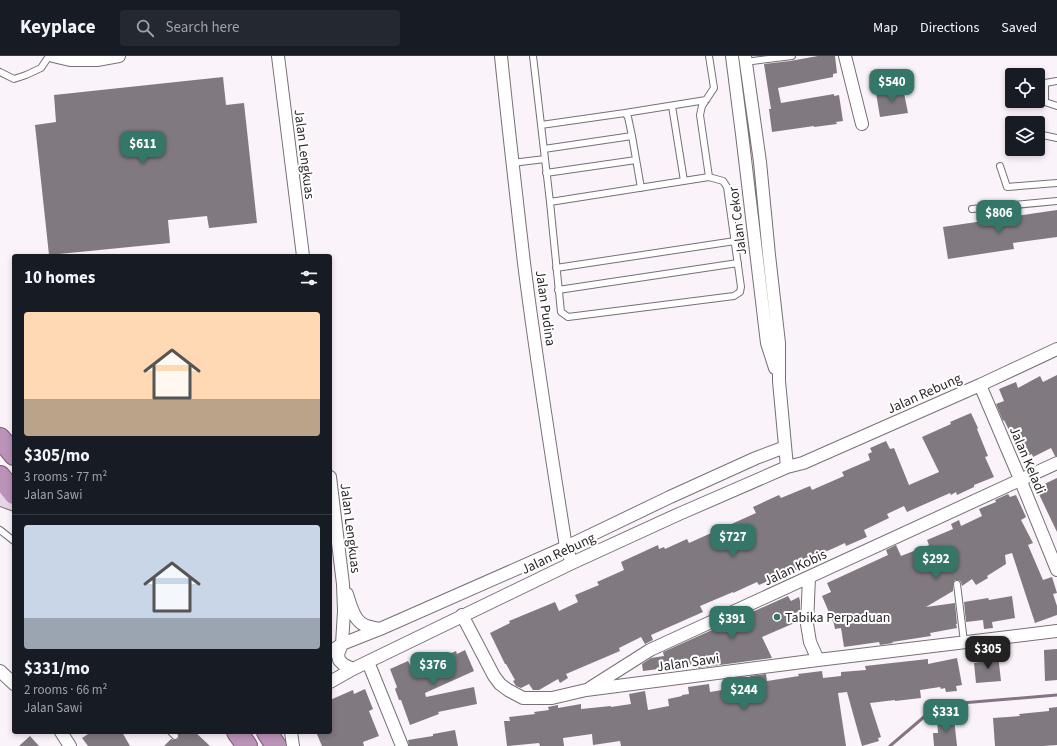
<!DOCTYPE html>
<html lang="en">
<head>
<meta charset="utf-8">
<style>
  body { margin:0; font-family:"Source Sans 3",sans-serif; background:#242831; color:#f1f3f6; height:100vh; display:flex; flex-direction:column; font-size:15px; white-space:nowrap }
  * { box-sizing:border-box; margin:0 }
  p { font-size:13px; color:#9ea1a6 }
  .icon { flex:none; width:22px; height:22px; fill:none; stroke:currentColor; stroke-width:2; stroke-linecap:round; stroke-linejoin:round }
  .map { position:relative; flex:1; overflow:hidden }
  .details { position:absolute; left:12px; top:198px; width:320px; height:480px; display:flex; flex-direction:column; background:#171b24; border-radius:4px; box-shadow:0 2px 6px #0003 }
  .details>* { flex:none }
  .controls { position:absolute; left:1005px; top:12px; display:grid; gap:8px }
  .controls a { display:grid; place-items:center; width:40px; height:40px; border-radius:4px; background:#171b24; box-shadow:0 2px 6px #0003; font-size:20px }
  .price { position:absolute; translate:-50% -34px; padding:0 9px; border-radius:8px; background:#347769; color:#fff; font-size:13px; line-height:26px; filter:drop-shadow(0 1px 2px #0008) }
  .price::after { content:''; position:absolute; left:50%; top:24px; width:12px; height:9px; margin-left:-6px; background:inherit; clip-path:polygon(0 0,100% 0,50% 100%) }
  .price.current { background:#222; color:#fff }
  ul { padding:0; list-style:none }
  li { display:grid; align-content:center; gap:8px; height:212px; padding:0 12px }
  li+li { border-top:1px solid #363941 }
  li span { display:grid; place-items:center; height:124px; border-radius:4px; color:#555 }
  li>.icon { margin-inline-start:auto }
  span .icon { width:72px; height:72px; fill:#fffc; stroke-width:1 }
  li b { font-size:17px }
  h2 { display:flex; justify-content:space-between; align-items:center; height:48px; padding:0 12px; font-size:17px }
  header { display:flex; align-items:center; gap:24px; box-sizing:border-box; height:56px; padding:0 20px; background:#171b24; border-bottom:1px solid #363941 }
  header strong { font-size:19px }
  nav { display:flex; gap:22px; margin-inline-start:auto; font-size:14px }
  .search { width:280px; height:36px; background:#242831; display:flex; align-items:center; gap:10px; box-sizing:border-box; padding:0 14px; border-radius:4px; color:#9ea1a6; font-size:15px }
  .map>svg:first-child { display:block }
  .lines { fill:none; stroke-linecap:round; stroke-linejoin:round }
  .stream { stroke:#847383; stroke-width:3 }
  .building { fill:#80797f }
  .service-casing { stroke:#777077; stroke-width:8 }
  .minor-casing { stroke:#777077; stroke-width:14 }
  .secondary-casing { stroke:#777077; stroke-width:19 }
  .trunk-casing { stroke:#7d5a7b; stroke-width:22 }
  .service { stroke:#fff; stroke-width:6 }
  .minor { stroke:#fff; stroke-width:12 }
  .secondary { stroke:#e6d6e5; stroke-width:17 }
  .trunk { stroke:#bb92b8; stroke-width:20 }
  .poi-dot { fill:#347769; stroke:#fff; stroke-width:1.5 }
  .labels { text-anchor:middle; stroke-width:4; stroke-linejoin:round; paint-order:stroke }
  .street-label { font-size:14px; fill:#292528; stroke:#fff }
  .poi-label { font-size:14px; fill:#292528; stroke:#fff; text-anchor:start }
</style>
</head>
<body>
<header>
<strong>Keyplace</strong>
<div class="search"><svg class="icon" aria-label="search" viewBox="0 0 24 24"><circle cx="10" cy="10" r="6"/><path d="M15 15l6 6"/></svg>Search here</div>
<nav><a>Map</a><a>Directions</a><a>Saved</a></nav>
</header>
<div class="map">
<svg width="1057" height="690" viewBox="0 0 1057 690">
  <rect width="100%" height="100%" fill="#fbf3fa"/>
  <g class="lines">
    <path class="stream" d="M890,690L938,649L1057,639"/>
  </g>
  <path class="building" d="M818,0H835L837,17L833,18V21L778,32L781,47L834,38V40L839,39L843,65L836,66L837,68L814,71V70L772,76L769,53H771L764,8L790,5Z
    M223,21L226,49L244,47L257,167L209,172L207,160L168,164L170,187L49,199L35,69L56,66L54,39Z
    M903,32L908,57L880,61L876,37Z
    M1057,154V181L1013,187L1014,193L948,203L943,171Z
    M1057,319V400H1055L1051,392L1033,401L1032,398L1024,401L1019,390H1017L1004,364L1003,365L996,348L1004,345L999,333L1016,326L1018,332L1040,320L1043,326Z
    M971,357L978,372L977,373L988,400L985,401L994,421L974,429V431L957,439L956,436L951,439L950,437L907,456L904,450L887,458L889,462L864,474L867,481L846,490L845,487L825,496L828,502L813,509L812,507L792,516L791,515L759,529L757,526L733,537V536L700,550L703,556L651,579L653,584L645,588L641,581L619,592L620,595L566,618L568,622L560,627L558,623L539,634H533L529,628L521,632L516,630L513,625L515,624L506,608H505L490,577L510,567L509,565L555,546L559,555L578,546L575,539L599,529L597,526L624,514L621,506L658,489L659,493L664,491L665,493L687,483L689,487L756,457L753,451L779,439L781,442L810,430L812,434L844,420L842,416L870,404L868,398L872,396L870,392L886,385L890,393L894,392L909,429L939,416L922,381L951,368L950,366Z
    M1057,422V476L1036,432Z
    M1008,438L1010,441L1016,439L1026,461L1021,464L1033,487L1028,489L1043,524L1052,521L1057,537L1053,538L1057,550V559L1035,567L1012,497L1005,499L1006,508L987,520L988,522L976,529L972,523L962,530L961,526L959,524H955L953,528V535L926,551L955,547L957,568H956L957,572L930,577L931,580L892,586L893,587L880,589L879,586L844,591L841,572L835,573L834,568L822,540L831,536L827,527L888,499L886,494L896,489L901,500L929,489L927,484L953,473L951,468L959,464L961,470L982,460L979,453L996,446L995,444Z
    M788,540L791,545L799,541L800,545V555L795,557L799,565L762,581L772,602L698,612L697,608L643,615L642,608L651,602L664,600L663,596Z
    M1012,540L1015,562L992,566L993,572L984,573L983,564L966,566L964,546L988,542L989,544Z
    M1057,593V624L1045,625L1044,594Z
    M465,594L474,615L425,637L426,641L474,631L477,648L438,656L439,658L410,669L401,644H399L395,633L397,631L390,613L408,605L411,611L431,602L433,605L456,595L457,598Z
    M998,599L1001,625L976,627L974,607L980,606L979,601Z
    M957,602L962,629L956,630L957,635L946,636L945,632L941,633L940,631L920,634L921,642L895,645V644L870,647L881,681L878,682L879,685L862,690L847,636L838,637L846,690H621L620,685L593,689L592,678L563,682L564,690H540L539,687L507,690L504,665H510L509,661L535,658L534,656L549,654L548,651L558,649V652L581,648V653L611,650V651L631,648L629,638L645,635L648,654L669,650L668,643L682,640V639L689,638L688,631L709,628L710,636L728,633L727,627L751,623L750,620L766,618L767,625L799,620L798,618L822,615L823,622L841,620V616L866,614L865,610L928,603V608Z
    M365,633L373,653L369,655L379,680L363,686L364,690H322L316,676H330V644L353,634L354,638Z
    M1057,651V689L1043,690H995L993,662L1020,660L1019,658L1049,655V652Z
    M954,662L957,690H934L933,677H938L937,664Z
    M455,674L458,690H409L408,684L433,680V678Z
    M91,676H122L130,690H88L82,682Z
    M179,676H195L210,690H164L171,683L174,684L178,683L179,681Z
    M30,680L39,690H19Z"/>
  <g class="lines">
    <defs>
      <path id="service" d="M533,0L550,146L709,121L723,125L727,131L741,231L740,236L734,240L568,261L561,256L550,146
        M745,6L792,0
        M0,16L14,23L26,19L41,12L49,0
        M1057,25L1045,27V46L1057,50
        M672,50L684,125
        M625,57L706,44
        M541,69L625,57L628,61L632,80L641,132
        M1010,73H1012
        M1038,78L1057,82
        M544,93L632,80
        M512,107L545,103
        M1000,110L1007,131L1057,127
        M546,117L636,104
        M709,121L700,59L702,50L714,32L709,0
        M972,153L1057,145
        M556,212L735,185
        M558,234L738,207
        M0,474L14,485
        M957,528L964,586
        M171,676L175,680"/>
      <path id="minor" d="M53,0L70,4H97L119,0
        M278,0L303,200
        M501,0C508,69 516,138 524,207C536,302 551,397 566,491L572,507
        M732,0L742,78L767,287L775,312
        M745,0L760,106L769,199L779,287V325L787,411
        M845,0L862,68
        M980,329L1020,423L1057,514
        M330,421L343,528L344,555L342,588L338,598L339,604L344,609L353,613
        M809,521L807,568L810,586L818,604
        M347,538C350,548 353,561 361,567C366,571 374,572 380,573
        M462,559L494,620L500,628L508,634L523,642H552L586,634L818,604L1057,575
        M330,596L342,588L380,573L566,491L670,441L756,402L785,391
        M368,606L402,690
        M0,615L14,628
        M330,626L353,613L572,507L679,458L787,411L803,407L980,329L1057,293
        M590,632L650,594L1057,407
        M61,676L70,690
        M291,676L293,690"/>
      <path id="secondary" d="M0,441L14,446"/>
      <path id="trunk" d="M0,382L14,399
        M0,420L14,438
        M237,676L247,690
        M267,676L276,690"/>
    </defs>
    <use href="#service" class="service-casing"/>
    <use href="#minor" class="minor-casing"/>
    <use href="#secondary" class="secondary-casing"/>
    <use href="#trunk" class="trunk-casing"/>
    <use href="#service" class="service"/>
    <use href="#minor" class="minor"/>
    <use href="#secondary" class="secondary"/>
    <use href="#trunk" class="trunk"/>
  </g>
  <circle class="poi-dot" cx="777" cy="561" r="4"/>
  <g class="labels">
    <g class="street-label">
      <text transform="translate(305 98) rotate(83)" y="5">Jalan Lengkuas</text>
      <text transform="translate(737 165) rotate(-97)" y="5">Jalan Cekor</text>
      <text transform="translate(546 252) rotate(82)" y="5">Jalan Pudina</text>
      <text transform="translate(924 337) rotate(-24)" y="5">Jalan Rebung</text>
      <text transform="translate(1028 404) rotate(67)" y="5">Jalan Keladi</text>
      <text transform="translate(351 472) rotate(83)" y="5">Jalan Lengkuas</text>
      <text transform="translate(558 497) rotate(-25)" y="5">Jalan Rebung</text>
      <text transform="translate(795 511) rotate(-25)" y="5">Jalan Kobis</text>
      <text transform="translate(688 606) rotate(-8)" y="5">Jalan Sawi</text>
    </g>
    <g class="poi-label">
      <text x="785" y="566">Tabika Perpaduan</text>
    </g>
  </g>
</svg>
<div class="controls">
<a><svg class="icon" aria-label="locate" viewBox="0 0 24 24"><circle cx="12" cy="12" r="6"/><path d="M12 2v4M12 18v4M2 12h4M18 12h4"/></svg></a>
<a><svg class="icon" aria-label="layers" viewBox="0 0 24 24"><path d="M12 4l9 5-9 5-9-5zM3 14l9 5 9-5"/></svg></a>
</div>
<b class="price" style="left:892px;top:47px">$540</b>
<b class="price" style="left:143px;top:109px">$611</b>
<b class="price" style="left:999px;top:178px">$806</b>
<b class="price" style="left:733px;top:502px">$727</b>
<b class="price" style="left:936px;top:524px">$292</b>
<b class="price" style="left:732px;top:584px">$391</b>
<b class="price current" style="left:988px;top:614px">$305</b>
<b class="price" style="left:433px;top:630px">$376</b>
<b class="price" style="left:744px;top:655px">$244</b>
<b class="price" style="left:946px;top:677px">$331</b>
<section class="details">
<h2>10 homes<svg class="icon" aria-label="filters" viewBox="0 0 24 24"><path d="M4 7h16M4 17h16"/><circle cx="9" cy="7" r="2"/><circle cx="15" cy="17" r="2"/></svg></h2>
<ul>
<li><span style="background:linear-gradient(#ffd9b3 70%,#b9a48a 0)"><svg class="icon" aria-label="home" viewBox="0 0 24 24"><path d="M3 11l9-7 9 7M6 9v11h12V9"/></svg></span><div><b>$305/mo</b><p>3 rooms · 77 m²</p><p>Jalan Sawi</p></div></li>
<li><span style="background:linear-gradient(#c9d6e8 75%,#9aa5b1 0)"><svg class="icon" aria-label="home" viewBox="0 0 24 24"><path d="M3 11l9-7 9 7M6 9v11h12V9"/></svg></span><div><b>$331/mo</b><p>2 rooms · 66 m²</p><p>Jalan Sawi</p></div></li>
</ul>
</section>
</div>
</body>
</html>
